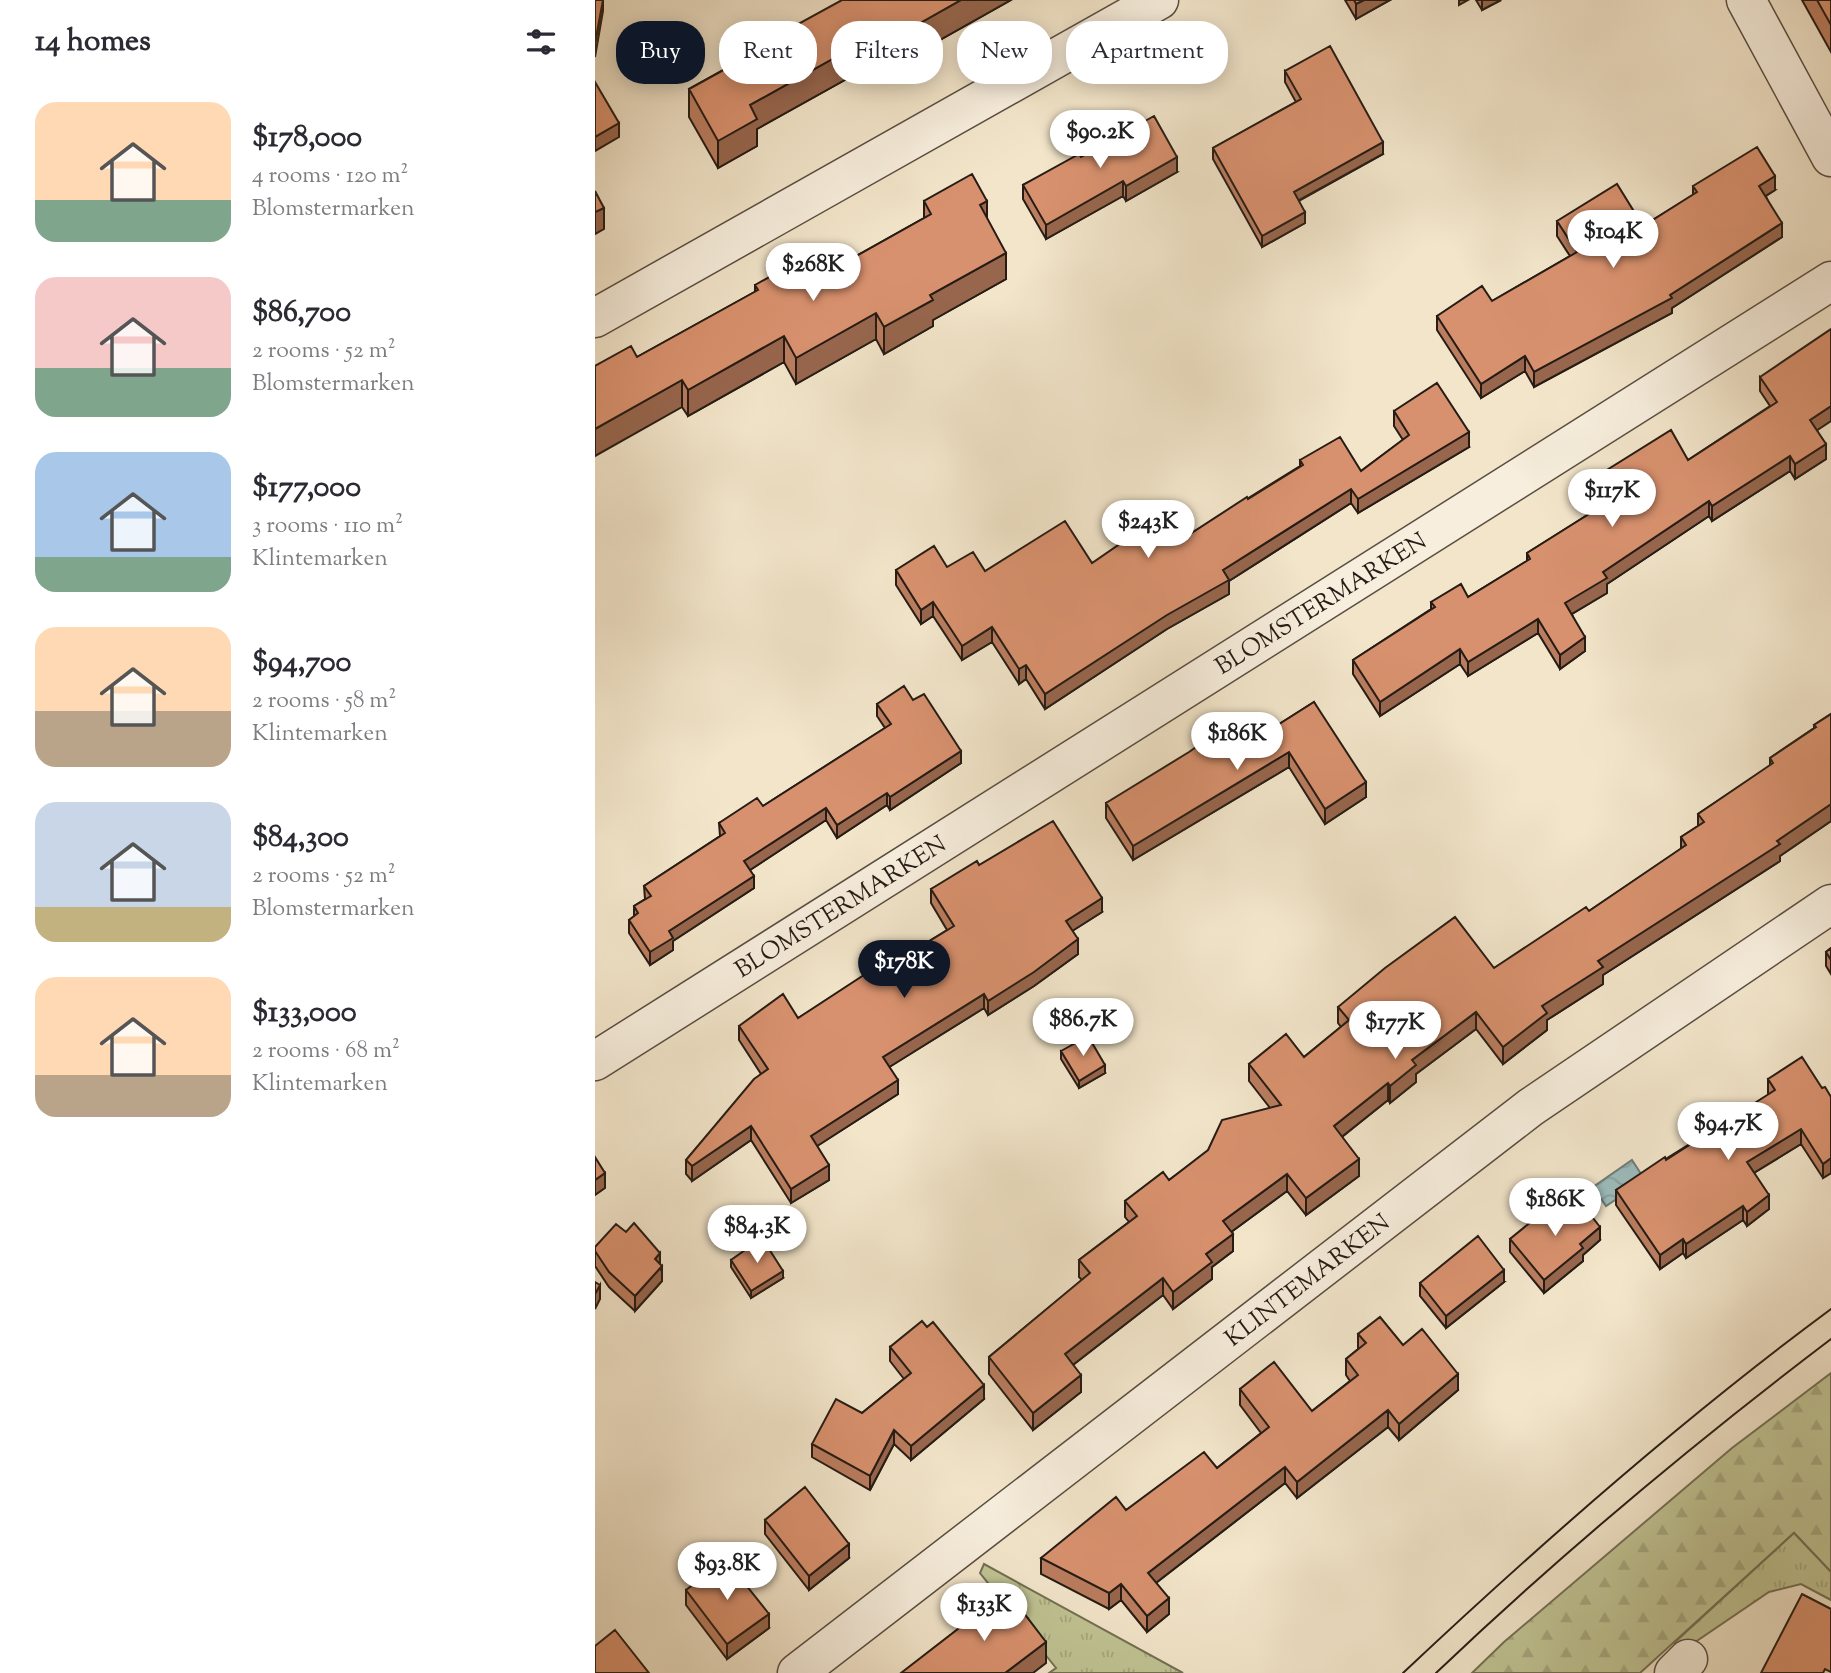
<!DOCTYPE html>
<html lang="en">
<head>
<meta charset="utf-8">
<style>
  body { margin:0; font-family:"Sorts Mill Goudy",serif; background:#f2f2f3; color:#2b2b33; height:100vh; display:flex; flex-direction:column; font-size:26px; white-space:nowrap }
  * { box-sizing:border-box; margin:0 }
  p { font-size:23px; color:#7c7c81 }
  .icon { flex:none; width:38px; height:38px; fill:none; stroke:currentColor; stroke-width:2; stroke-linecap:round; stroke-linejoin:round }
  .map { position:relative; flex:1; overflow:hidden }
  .sheet { display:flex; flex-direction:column; background:#fff; width:595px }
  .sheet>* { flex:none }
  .hud { position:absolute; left:21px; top:21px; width:665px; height:63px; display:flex; gap:14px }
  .price { position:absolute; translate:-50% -60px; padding:0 16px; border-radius:24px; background:#fff; color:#222; font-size:23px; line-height:46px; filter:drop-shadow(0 2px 4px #0008) }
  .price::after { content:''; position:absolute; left:50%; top:42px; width:21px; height:16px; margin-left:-10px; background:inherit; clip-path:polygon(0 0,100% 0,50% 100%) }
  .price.on { background:#111827; color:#fff }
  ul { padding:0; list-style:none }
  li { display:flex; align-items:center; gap:21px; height:175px; padding:0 35px }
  li span { display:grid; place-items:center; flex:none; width:196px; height:140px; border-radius:21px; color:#555 }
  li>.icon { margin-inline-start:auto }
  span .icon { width:84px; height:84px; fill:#fffc; stroke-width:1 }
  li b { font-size:30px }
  h2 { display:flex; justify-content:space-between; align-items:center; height:84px; padding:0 35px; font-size:30px }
  .chip { padding:0 24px; border-radius:28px; background:#fff; box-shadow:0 4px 18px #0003; font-size:24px; line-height:63px }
  .chip.on { background:#111827; color:#fff }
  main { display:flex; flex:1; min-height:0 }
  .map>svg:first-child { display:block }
  .forest { fill:url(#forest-firs); stroke:#737054; stroke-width:2 }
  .park { fill:url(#park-tufts); stroke:#737054; stroke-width:2 }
  .water { fill:url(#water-waves); stroke:#6d7d7a; stroke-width:2 }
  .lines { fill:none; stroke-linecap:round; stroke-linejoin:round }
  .minor-casing { stroke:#594e42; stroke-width:41 }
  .minor { stroke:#f7eedd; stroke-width:38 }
  .tram { stroke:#261c15; stroke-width:2 }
  .wall { fill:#ba7d5f; stroke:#261c15; stroke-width:2 }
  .shaded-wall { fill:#97664d; stroke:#261c15; stroke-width:2 }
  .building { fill:#d8916e; stroke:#261c15; stroke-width:2 }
  .labels { text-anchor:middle; stroke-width:5; stroke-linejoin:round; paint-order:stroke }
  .street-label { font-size:24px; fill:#261c15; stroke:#f7eedd }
</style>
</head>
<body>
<main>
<section class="sheet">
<h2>14 homes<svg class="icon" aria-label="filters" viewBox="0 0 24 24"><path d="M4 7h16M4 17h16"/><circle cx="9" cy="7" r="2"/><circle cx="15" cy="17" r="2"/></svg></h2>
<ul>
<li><span style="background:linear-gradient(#ffd9b3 70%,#7fa58c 0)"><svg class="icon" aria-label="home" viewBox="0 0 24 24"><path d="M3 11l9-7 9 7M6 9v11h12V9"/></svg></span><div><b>$178,000</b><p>4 rooms · 120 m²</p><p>Blomstermarken</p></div></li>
<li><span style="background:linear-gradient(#f6c9c9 65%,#7fa58c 0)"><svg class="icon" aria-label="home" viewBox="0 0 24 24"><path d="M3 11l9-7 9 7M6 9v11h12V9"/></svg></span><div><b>$86,700</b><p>2 rooms · 52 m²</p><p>Blomstermarken</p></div></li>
<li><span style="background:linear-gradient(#a9c7e8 75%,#7fa58c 0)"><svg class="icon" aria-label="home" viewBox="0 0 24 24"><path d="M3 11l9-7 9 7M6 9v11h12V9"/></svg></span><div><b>$177,000</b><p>3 rooms · 110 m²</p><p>Klintemarken</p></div></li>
<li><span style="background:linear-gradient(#ffd9b3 60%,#b9a48a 0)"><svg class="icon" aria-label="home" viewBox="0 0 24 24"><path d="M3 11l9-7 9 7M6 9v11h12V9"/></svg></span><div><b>$94,700</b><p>2 rooms · 58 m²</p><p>Klintemarken</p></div></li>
<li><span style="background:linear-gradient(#c9d6e8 75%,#c2b280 0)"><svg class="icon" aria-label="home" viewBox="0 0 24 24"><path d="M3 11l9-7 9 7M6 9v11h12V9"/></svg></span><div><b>$84,300</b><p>2 rooms · 52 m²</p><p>Blomstermarken</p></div></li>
<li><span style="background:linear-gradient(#ffd9b3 70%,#b9a48a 0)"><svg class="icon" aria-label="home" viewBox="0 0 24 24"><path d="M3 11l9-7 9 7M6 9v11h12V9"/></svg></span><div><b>$133,000</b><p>2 rooms · 68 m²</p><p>Klintemarken</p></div></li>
</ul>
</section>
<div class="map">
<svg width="1236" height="1673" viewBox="0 0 1236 1673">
  <defs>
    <pattern id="forest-firs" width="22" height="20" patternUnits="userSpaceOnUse" patternTransform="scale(1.75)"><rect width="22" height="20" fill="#c0c393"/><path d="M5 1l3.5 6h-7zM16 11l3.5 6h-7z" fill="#a5a77e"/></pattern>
    <pattern id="park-tufts" width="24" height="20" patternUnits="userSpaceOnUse" patternTransform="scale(1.75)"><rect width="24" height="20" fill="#c0c393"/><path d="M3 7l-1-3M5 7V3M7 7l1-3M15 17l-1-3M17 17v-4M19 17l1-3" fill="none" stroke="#a5a77e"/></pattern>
    <pattern id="water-waves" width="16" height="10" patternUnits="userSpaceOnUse" patternTransform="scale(1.75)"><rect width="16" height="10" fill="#9dbdbe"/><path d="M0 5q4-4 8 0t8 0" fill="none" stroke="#87a2a2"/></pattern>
  </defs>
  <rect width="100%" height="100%" fill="#f2e5ca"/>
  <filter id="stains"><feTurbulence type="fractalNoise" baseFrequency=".00286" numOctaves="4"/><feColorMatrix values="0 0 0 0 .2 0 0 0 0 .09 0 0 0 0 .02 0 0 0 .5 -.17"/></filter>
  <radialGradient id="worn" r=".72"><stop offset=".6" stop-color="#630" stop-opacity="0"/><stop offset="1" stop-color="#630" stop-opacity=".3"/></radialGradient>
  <path class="forest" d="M1236,1373V1572L1199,1533L1045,1673H877L909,1642L1137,1448Z"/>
  <path class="park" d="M1199,1533L1236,1572V1600L1206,1584L1174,1592L1087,1651L1079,1643Z
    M389,1564L588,1673H454L461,1668L385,1573Z"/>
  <path class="water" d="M1037,1160L1050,1180L1011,1206L998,1187Z"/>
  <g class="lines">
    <defs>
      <g id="minor">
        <path d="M1151,0L1236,157"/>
        <path d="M0,318L564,0"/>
        <path id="s1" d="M0,1061L1236,281"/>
        <path id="s2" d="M202,1673L936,1107L1236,904"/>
        <path d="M1079,1673L1093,1659"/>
      </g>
    </defs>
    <use href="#minor" class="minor-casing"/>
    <use href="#minor" class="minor"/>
    <path class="tram" d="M808,1673C944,1545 1086,1420 1236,1309
      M841,1673C966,1554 1099,1443 1236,1339"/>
  </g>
  <path class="wall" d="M416,0L272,81L266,71L162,129V146L123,168L94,117V89L132,68V63Z
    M750,0H795L761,19Z
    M881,0H906L887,10Z
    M1207,0H1236V52Z
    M690,71L788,154L704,201L710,223L667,247L618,159V148L701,102L690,82Z
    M486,157L582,172L531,201L528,196L451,239L428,199V185Z
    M1098,186L1180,190L1171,196L1187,237L1077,308V313L939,387L930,371L886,398L842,330V316L897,301L975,256L962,236V221L1048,226L1098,195Z
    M329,201L392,219L411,279L338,320V326L289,354L281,339L201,384L189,362L93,416L87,407L42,357L160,292V285L215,282L329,218Z
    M1165,377L1222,430L1231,459L1200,479L1195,471L1117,521L1114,516L1012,584V593L977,614L990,651L965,669L943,633L873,676L865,664L785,716L758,674V660L836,609V602L873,597L932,561V553L999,511L991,497V483L1093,460L1175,406L1165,391Z
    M799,411L874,447L763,513L756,503L634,581V594L572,629L450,709L431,679L424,684L397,642L367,660L338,616L326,624L301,585V570L352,567L390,571L497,563L581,543L705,466V460L766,471L808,440L799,426Z
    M318,700L366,763L295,810L292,805L242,838L231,820L155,870L159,888L78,941V950L55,965L34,933V920L39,917V906L50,899L49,886L125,836L124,823L168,806L290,728L282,716V704Z
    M719,702L771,797L730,824L694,767L538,860L511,818V803L651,745Z
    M1236,714V821L1185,856V861L1008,975V984L952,1020V1030L908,1064L881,1029L821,1074V1082L795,1103L793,1100L747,1137L764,1176L711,1215L692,1191L636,1232L638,1251L617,1267V1279L578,1309L568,1295L478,1365L486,1392L438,1430L394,1374V1357L487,1280L484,1277V1260L534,1222L530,1217V1201L574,1180L675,1108L654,1081V1064L709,1057L746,1027L743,1023V1007L899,968L994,911L1086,849V837L1103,826V814L1175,766V758L1219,728V725Z
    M384,865L507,912L477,931L483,954L439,986L393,1015L389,1008L294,1067L303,1094L222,1146L234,1180L196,1203L156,1140L97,1181L91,1174V1160L166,1074L144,1040V1026L203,1018L274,978L352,930L336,903V889Z
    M1236,948V974L1231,966V952Z
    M466,1051L510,1073L484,1088L466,1059Z
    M1173,1079L1227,1088L1236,1097V1173L1228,1178L1206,1144L1159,1173L1174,1209L1152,1226L1148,1220L1091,1258L1088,1253L1065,1269L1021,1205V1190L1173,1095Z
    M962,1216L1005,1240L988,1255V1261L949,1293L915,1252V1239Z
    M0,1247L65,1264L67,1281L40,1311L14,1287L0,1266Z
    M136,1260L188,1278L156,1298L136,1267Z
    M909,1282L851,1328L825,1296V1283Z
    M763,1334L808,1345L863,1390L804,1440L793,1427L702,1498L690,1483L561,1583L574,1614L552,1632L526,1600L514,1609L446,1574V1558L531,1510L622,1468L666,1433L645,1405V1389L717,1411L755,1381L751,1375V1359L763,1349Z
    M295,1347L389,1399L316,1460L299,1444L275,1490L217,1457V1444L267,1413L309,1379L295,1361Z
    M170,1520L254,1558L214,1590L170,1534Z
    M91,1590L174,1628L132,1659L91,1605Z"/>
  <path class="shaded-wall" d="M8,0V11L0,57V43Z
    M366,0H416L272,81V53Z
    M769,0H795L761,19V4Z
    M864,0H873L864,5Z
    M887,0H906L887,10Z
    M266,43V71L162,129V146L123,168V141L155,105Z
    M24,123V137L0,151V137Z
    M788,142V154L699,203V192Z
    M582,157V172L531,201V186Z
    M1180,176V190L1164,200V186Z
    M528,181V196L451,239V225Z
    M392,201V227L385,205Z
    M9,208V229L0,234V212Z
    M710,212V223L667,247V236Z
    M1187,223V237L1077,308V313L939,387V372L1075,295Z
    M411,253V279L338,320V326L289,354V327L335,295Z
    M281,313V339L201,384V358Z
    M189,336V362L93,416V390Z
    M930,356V371L886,398V384Z
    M87,380V407L0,456V429Z
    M1236,406V421L1215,435V420Z
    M874,432V447L763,513V499Z
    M1231,444V459L1200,479V464Z
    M1195,456V471L1117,521V506Z
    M756,489V503L634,581V594L572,629L450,709V694L628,570Z
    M1114,501V516L1012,584V593L970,618V603L1008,572Z
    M338,602V616L326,624V610Z
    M943,619V633L873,676V662Z
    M397,627V642L367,660V646Z
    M990,637V651L965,669V655Z
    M865,649V664L785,716V702Z
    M431,665V679L424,684V669Z
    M366,751V763L295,810V797Z
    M694,752V767L538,860V846Z
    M771,782V797L730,824V809Z
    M292,793V805L242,838V825Z
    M1236,804V821L1185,856V861L1008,975V984L952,1020V1030L908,1064V1047L947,1006L1003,961Z
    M231,808V820L149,874V861Z
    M159,876V888L78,941V950L55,965V952L74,931Z
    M507,898V912L471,935V921Z
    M483,939V954L439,986L393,1015V1001Z
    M389,994V1008L288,1071V1057Z
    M881,1012V1029L821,1074V1082L795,1103V1086L817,1060Z
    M510,1065V1073L484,1088V1081Z
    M303,1080V1094L216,1150V1136Z
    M793,1083V1100L739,1143V1126Z
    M156,1126V1140L97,1181V1166Z
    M1206,1129V1144L1152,1177V1162Z
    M1236,1158V1173L1228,1178V1164Z
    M764,1159V1176L711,1215V1198Z
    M234,1165V1180L196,1203V1189Z
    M10,1173V1188L0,1195V1180Z
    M692,1174V1191L628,1238V1221Z
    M1174,1195V1209L1152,1226V1212Z
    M1148,1206V1220L1091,1258V1244Z
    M1005,1227V1240L988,1255V1261L949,1293V1280L985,1244Z
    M638,1234V1251L617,1267V1279L578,1309V1292L611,1254Z
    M1088,1239V1253L1065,1269V1255Z
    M65,1253V1268L60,1259Z
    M67,1266V1281L40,1311V1296Z
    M909,1270V1282L851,1328V1316Z
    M188,1271V1278L156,1298V1291Z
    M568,1278V1295L470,1371V1354Z
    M5,1285V1299L0,1309V1294Z
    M863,1374V1390L804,1440V1424Z
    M486,1375V1392L438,1430V1413Z
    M389,1385V1399L316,1460V1446Z
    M793,1410V1427L702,1498V1482Z
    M299,1430V1444L275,1490V1476Z
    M690,1467V1483L553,1589V1573Z
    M254,1544V1558L214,1590V1576Z
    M526,1584V1600L514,1609V1593Z
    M574,1598V1614L552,1632V1616Z
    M174,1614V1628L132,1659V1644Z
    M451,1642V1663L438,1673H410Z"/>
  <path class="building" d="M0,0H8L0,43Z
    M247,0H366L272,53L266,43L155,105L162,119L123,141L94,89L134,67L132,63Z
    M759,0H769L761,4Z
    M1222,0H1236V25Z
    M735,46L788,142L699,192L710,212L667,236L618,148L706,99L690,71Z
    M0,82L24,123L0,137Z
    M559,116L582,157L531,186L528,181L451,225L428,185L484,154L486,157Z
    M1162,147L1180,176L1164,186L1187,223L1075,295L1077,298L939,372L930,356L886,384L842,316L887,286L897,301L982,252L962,221L1022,184L1048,226L1102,192L1098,186Z
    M377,174L392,201L385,205L411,253L335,295L338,300L289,327L281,313L201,358L189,336L93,390L87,380L0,429V366L36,346L42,357L163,290L160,285L203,261L215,282L336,214L329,201Z
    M0,191L9,208L0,212Z
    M1236,329V406L1215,420L1231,444L1200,464L1195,456L1117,506L1114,501L1008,572L1012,578L970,603L990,637L965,655L943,619L873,662L865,649L785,702L758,660L840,607L836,602L866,584L873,597L935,559L932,553L1005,507L991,483L1076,430L1093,460L1182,402L1165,377Z
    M842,383L874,432L763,499L756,489L628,570L634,580L572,615L450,694L431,665L424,669L397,627L367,646L338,602L326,610L301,570L339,546L352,567L378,552L390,571L470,521L497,563L564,517L581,543L652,497L653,499L708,465L705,460L745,437L766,471L814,435L799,411Z
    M309,686L318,700L329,694L366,751L295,797L292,793L242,825L231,808L149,861L159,876L74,931L78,938L55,952L34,920L43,913L39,906L56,896L49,886L130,833L124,823L162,798L168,806L296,724L282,704Z
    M719,702L771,782L730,809L694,752L538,846L511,803L594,752L637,722L651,745Z
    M1236,714V804L1182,841L1185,844L1003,961L1008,967L947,1006L952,1013L908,1047L881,1012L817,1060L821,1065L795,1086L793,1083L739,1126L764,1159L711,1198L692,1174L628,1221L638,1234L611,1254L617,1262L578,1292L568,1278L470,1354L486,1375L438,1413L394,1357L495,1273L484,1260L542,1216L530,1201L568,1172L574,1180L613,1150L627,1120L686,1105L654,1064L691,1034L709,1057L754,1020L743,1007L790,968L860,917L899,968L991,907L994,911L1091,845L1086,837L1109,822L1103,814L1178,763L1175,758L1221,727L1219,725Z
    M458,821L507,898L471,921L483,939L439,972L393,1001L389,994L288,1057L303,1080L216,1136L234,1165L196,1189L156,1126L97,1166L91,1160L159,1079L173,1069L144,1026L188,994L203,1018L272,973L274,978L359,926L336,889L382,861L384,865Z
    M1236,948V960L1231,952Z
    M493,1036L510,1065L484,1081L466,1051Z
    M1207,1057L1227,1088L1230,1087L1236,1097V1158L1228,1164L1206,1129L1152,1162L1174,1195L1152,1212L1148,1206L1091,1244L1088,1239L1065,1255L1021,1190L1070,1157L1071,1160L1180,1090L1173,1079Z
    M0,1157L10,1173L0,1180Z
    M984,1200L1005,1227L985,1244L988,1248L949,1280L915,1239L954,1207L962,1216Z
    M39,1223L65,1253L60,1259L67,1266L40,1296L14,1272L0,1251V1247L21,1224L31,1232Z
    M883,1236L909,1270L851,1316L825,1283Z
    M167,1238L188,1271L156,1291L136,1260Z
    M0,1282L5,1285L0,1294Z
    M785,1317L808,1345L827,1329L863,1374L804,1424L793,1410L702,1482L690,1467L553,1573L574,1598L552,1616L526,1584L514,1593L446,1558L521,1497L531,1510L609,1452L622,1468L674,1427L645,1389L679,1362L717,1411L763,1375L751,1359L771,1343L763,1334Z
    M327,1321L332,1327L338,1322L389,1385L316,1446L299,1430L275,1476L217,1444L241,1399L267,1413L316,1373L295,1347Z
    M210,1487L254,1544L214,1576L170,1520Z
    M131,1560L174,1614L132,1644L91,1590Z
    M412,1591L451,1642L410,1673H306Z
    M1207,1594L1236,1609V1672L1230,1669L1228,1673H1166Z
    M20,1630L54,1673H0V1646Z"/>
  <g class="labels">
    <g class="street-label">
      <text dy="8" stroke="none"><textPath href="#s1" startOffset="858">BLOMSTERMARKEN</textPath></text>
      <text dy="8" stroke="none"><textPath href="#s1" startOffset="290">BLOMSTERMARKEN</textPath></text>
      <text dy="8" stroke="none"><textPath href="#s2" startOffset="644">KLINTEMARKEN</textPath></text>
    </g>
  </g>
  <rect width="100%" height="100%" filter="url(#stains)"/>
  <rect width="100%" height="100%" fill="url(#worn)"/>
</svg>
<b class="price" style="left:505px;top:170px">$90.2K</b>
<b class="price" style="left:1018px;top:270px">$104K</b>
<b class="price" style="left:218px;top:303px">$268K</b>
<b class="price" style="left:1017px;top:529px">$117K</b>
<b class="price" style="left:553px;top:560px">$243K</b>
<b class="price" style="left:642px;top:772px">$186K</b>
<b class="price on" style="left:309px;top:1000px">$178K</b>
<b class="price" style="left:488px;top:1058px">$86.7K</b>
<b class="price" style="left:800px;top:1061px">$177K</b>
<b class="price" style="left:1133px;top:1162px">$94.7K</b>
<b class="price" style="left:960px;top:1238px">$186K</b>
<b class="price" style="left:162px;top:1265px">$84.3K</b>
<b class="price" style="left:132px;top:1602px">$93.8K</b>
<b class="price" style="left:389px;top:1643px">$133K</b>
<div class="hud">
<a class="chip on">Buy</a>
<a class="chip">Rent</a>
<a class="chip">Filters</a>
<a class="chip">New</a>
<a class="chip">Apartment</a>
</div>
</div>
</main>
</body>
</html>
